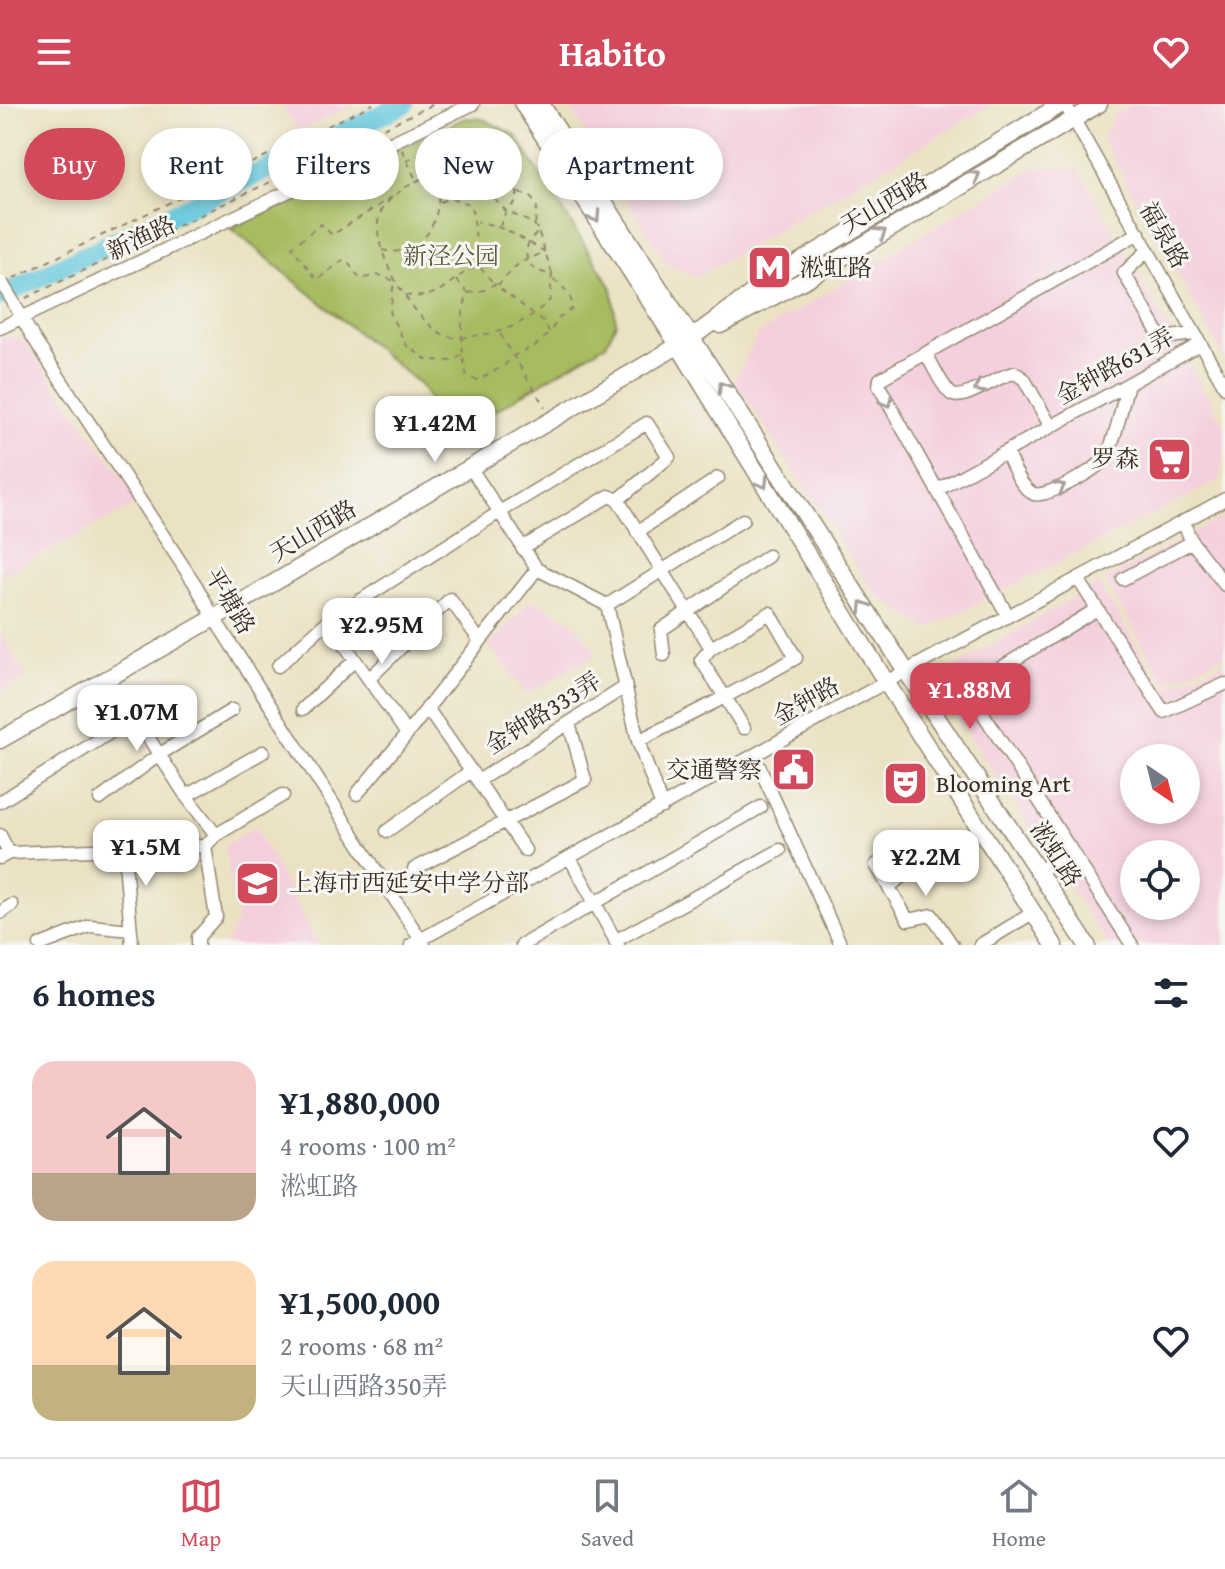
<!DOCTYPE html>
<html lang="en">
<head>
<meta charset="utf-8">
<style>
  body { margin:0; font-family:"Gentium Book Plus","Noto Serif SC",serif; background:#f6f6f7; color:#1f2937; height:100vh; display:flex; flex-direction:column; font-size:30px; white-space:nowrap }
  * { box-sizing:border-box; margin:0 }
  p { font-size:26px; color:#747a83 }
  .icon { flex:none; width:44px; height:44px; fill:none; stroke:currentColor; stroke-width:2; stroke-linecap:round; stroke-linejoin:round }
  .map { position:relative; height:841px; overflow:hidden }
  .sheet { display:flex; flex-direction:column; background:#fff; flex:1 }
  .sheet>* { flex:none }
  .banner { position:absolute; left:24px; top:24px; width:800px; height:72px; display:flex; gap:16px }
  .needle { width:52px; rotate:145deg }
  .fabs { position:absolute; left:1120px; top:640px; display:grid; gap:16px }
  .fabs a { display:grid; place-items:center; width:80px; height:80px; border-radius:50%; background:#fff; box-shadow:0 4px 12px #0003; font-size:40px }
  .price { position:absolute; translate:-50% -68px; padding:0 18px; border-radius:16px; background:#fff; color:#222; font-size:26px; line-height:52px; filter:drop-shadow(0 2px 4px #0008) }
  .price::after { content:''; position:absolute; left:50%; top:48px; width:24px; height:18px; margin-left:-12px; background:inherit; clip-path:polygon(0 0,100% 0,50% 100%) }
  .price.current { background:#d1495b; color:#fff }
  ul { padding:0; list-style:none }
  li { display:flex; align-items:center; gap:24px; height:200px; padding:0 32px }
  li span { display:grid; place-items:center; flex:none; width:224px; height:160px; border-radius:24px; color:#555 }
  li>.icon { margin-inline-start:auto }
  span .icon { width:96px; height:96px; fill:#fffc; stroke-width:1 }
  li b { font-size:34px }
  h2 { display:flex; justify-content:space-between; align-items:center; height:96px; padding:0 32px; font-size:34px }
  .chip { padding:0 28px; border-radius:36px; background:#fff; box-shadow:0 4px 12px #0003; font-size:28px; line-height:72px }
  .chip.current { background:#d1495b; color:#fff }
  header { display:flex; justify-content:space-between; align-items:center; height:104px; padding:0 32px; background:#d1495b; color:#fff; font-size:36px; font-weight:800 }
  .tab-bar { display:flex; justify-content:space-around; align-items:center; height:112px; border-top:2px solid #e0e1e3; background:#fff; font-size:22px; color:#747a83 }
  .tab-bar a { display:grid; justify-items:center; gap:4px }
  .tab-bar .current { color:#d1495b }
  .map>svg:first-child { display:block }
  .built { fill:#f4cfdd; fill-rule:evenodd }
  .green { fill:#a7bc61; stroke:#717340; stroke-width:2 }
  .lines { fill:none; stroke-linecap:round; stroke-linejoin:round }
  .river { stroke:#60c7dc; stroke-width:20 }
  .minor-casing { stroke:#938670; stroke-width:15 }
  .major-casing { stroke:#938670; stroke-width:19 }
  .path { stroke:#938670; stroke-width:2; stroke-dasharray:6 6; stroke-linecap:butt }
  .minor { stroke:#fff; stroke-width:12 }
  .major { stroke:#fff; stroke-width:16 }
  .minor-bridge-casing { stroke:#938670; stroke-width:15; stroke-linecap:butt }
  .minor-bridge { stroke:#fff; stroke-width:12 }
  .oneway { stroke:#a79f9a }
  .labels { text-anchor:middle; stroke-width:6; stroke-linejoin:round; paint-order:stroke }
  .street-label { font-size:24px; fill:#3b2a1e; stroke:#f6f6f2 }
  .park-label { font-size:24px; fill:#5b5632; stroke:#f6f6f2 }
  .poi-label { font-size:24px; fill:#3b2a1e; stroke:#f6f6f2; text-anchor:start }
</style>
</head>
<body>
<header><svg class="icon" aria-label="menu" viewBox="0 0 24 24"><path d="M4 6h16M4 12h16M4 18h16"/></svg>Habito<svg class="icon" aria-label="heart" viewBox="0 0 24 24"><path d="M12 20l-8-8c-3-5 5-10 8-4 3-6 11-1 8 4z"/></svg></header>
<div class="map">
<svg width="1225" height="841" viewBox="0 0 1225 841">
  <rect width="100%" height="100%" fill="#f6f6f2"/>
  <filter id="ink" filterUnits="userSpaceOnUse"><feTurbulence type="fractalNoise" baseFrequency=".0125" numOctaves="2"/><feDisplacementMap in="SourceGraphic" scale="16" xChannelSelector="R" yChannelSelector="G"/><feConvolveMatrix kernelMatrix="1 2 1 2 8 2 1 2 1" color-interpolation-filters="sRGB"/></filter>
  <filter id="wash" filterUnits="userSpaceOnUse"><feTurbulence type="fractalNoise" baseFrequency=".006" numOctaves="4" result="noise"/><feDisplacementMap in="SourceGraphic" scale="32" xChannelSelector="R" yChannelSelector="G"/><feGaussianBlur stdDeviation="1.8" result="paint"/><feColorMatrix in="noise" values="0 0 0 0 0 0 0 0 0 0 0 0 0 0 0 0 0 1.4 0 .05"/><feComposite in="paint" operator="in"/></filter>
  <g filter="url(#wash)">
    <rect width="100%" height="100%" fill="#ebe2c3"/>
    <path class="built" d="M281,0H356L298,27Z
      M568,0H993L696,173L666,159Z
      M1132,0H1225V255L1102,35L1116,9Z
      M1035,63L1078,65L1225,323V345L1219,376L928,525L874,489L735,277L758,230Z
      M0,233L21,234L140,398L0,472Z
      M1225,412V551L1166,579L1105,476Z
      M1098,479L1164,585L1225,558V841H1108L957,613L955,563ZM1134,654H1186V706H1134ZM1134,750H1186V802H1134Z
      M532,496L572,517L598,550L526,590L489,541Z
      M0,528L27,574L0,589Z
      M255,723L318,841H226L237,815L224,742Z"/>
    <path class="green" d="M465,14L483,15L515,31L612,184L616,219L606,240L454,331L418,279L231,124Z"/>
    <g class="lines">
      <path class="river" d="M0,192L404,0"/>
    </g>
  </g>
  <g filter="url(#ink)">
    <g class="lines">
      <defs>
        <path id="minor" d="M1065,0L1225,283
          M1148,146L1124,169L1161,234L1195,230
          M15,201L32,232L195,480L214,514L424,841
          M0,224L473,0
          M926,249C933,262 940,279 950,289C962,301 998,270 1015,269L1024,275L1051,323
          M1006,348C1012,360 1021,385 1034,390C1047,394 1099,365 1106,353C1117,332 1121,303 1128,280
          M470,363L537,465L607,501L743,416
          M937,386L879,282L880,275L1139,129
          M637,428L718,374
          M1192,438L1225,481
          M522,444L609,392L618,396L711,544L701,556L725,593L638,637
          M537,465L407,630L328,517L498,409L647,319L669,353L618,396
          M1078,475L1164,608L1225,580
          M1123,475L1192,438L1183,418
          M607,501L638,637L662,703
          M1097,505L986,573L982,608L1132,841
          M1008,512L937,386L1200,240
          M711,544L770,509L796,554L725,593L744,624
          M664,551L661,526L768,452
          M278,562L328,517
          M369,575L450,495L480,537
          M427,604L478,677L625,583
          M303,605L355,556
          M754,651L841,841
          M478,677L525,746
          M357,690L407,630
          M186,692L263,648
          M100,695L160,650L232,606
          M0,698L135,613L186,692L216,731L205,742L9,749L0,754
          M387,727L471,667
          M0,731L9,749
          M216,731L283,691
          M124,745L132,841
          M570,754L618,841
          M414,765L585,676L569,619
          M1039,768L1070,744
          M889,783L924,754L912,737L876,761L908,816L932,811L952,841
          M0,809L12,801
          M615,837L780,746
          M40,841L90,822L131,826
          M198,841V833L216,813L205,742
          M411,841L886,578L1225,395
          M522,841L761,703
          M980,841L1034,808"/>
        <path id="major" d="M523,0L678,241L886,578L1054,841
          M541,0L906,567L1087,841
          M720,221L808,174L1099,0
          M0,636L214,514L691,234L771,175L1062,0"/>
      </defs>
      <use href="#minor" class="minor-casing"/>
      <use href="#major" class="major-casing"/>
      <path class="path" d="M469,34L494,48L514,63
        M402,46L416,76
        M406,56L461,37L479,28C484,30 493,32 498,35C517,49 518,76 517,97L506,107L500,122
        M446,62L471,70L506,107L534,120L539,128C517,142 525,171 552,169L550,196C525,219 507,228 474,232C466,233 457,235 450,233C417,224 370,147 379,113C386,88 426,73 446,62Z
        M519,89L531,92L537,104L535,120
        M392,93L332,131L321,120L292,143L317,176L343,156L349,160L360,175L379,171L394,177L390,210L407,242L427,256L454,257L462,250
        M440,98L449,94L470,100C477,120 474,139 479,160
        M539,129L552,169
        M382,146C424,156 443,114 438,78L457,66
        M14,174L373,0
        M456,176L468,189C459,213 461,248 467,273L478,276L505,261L513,252L535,242L550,229
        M468,189L485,186L494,180L543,217L550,229L558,214L573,204C571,191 564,182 552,175
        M405,191C444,198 447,173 479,162L494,180H499L519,159L545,148C526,136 499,120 477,118
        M26,194L434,0
        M500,230L545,303"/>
      <use href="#minor" class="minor"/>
      <use href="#major" class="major"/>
      <defs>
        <path id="minor-bridge" d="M2,179L15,201"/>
      </defs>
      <use href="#minor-bridge" class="minor-bridge-casing"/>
      <use href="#minor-bridge" class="minor-bridge"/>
    </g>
    <defs><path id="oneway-chevron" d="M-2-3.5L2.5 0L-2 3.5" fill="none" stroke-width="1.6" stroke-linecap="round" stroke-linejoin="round" transform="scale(2)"/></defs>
    <g class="oneway">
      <use href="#oneway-chevron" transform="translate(975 72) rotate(-31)"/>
      <use href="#oneway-chevron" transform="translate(595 113) rotate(57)"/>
      <use href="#oneway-chevron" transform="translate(881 129) rotate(-32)"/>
      <use href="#oneway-chevron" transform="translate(723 283) rotate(-123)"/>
      <use href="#oneway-chevron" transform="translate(979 284) rotate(151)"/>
      <use href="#oneway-chevron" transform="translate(887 298) rotate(61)"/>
      <use href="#oneway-chevron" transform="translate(763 379) rotate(58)"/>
      <use href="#oneway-chevron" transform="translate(1060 383) rotate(-28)"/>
      <use href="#oneway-chevron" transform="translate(864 502) rotate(-123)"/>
    </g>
  </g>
  <defs>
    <symbol id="metro-square" viewBox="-11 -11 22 22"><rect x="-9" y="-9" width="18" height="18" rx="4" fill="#d1495b" stroke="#f6f6f2"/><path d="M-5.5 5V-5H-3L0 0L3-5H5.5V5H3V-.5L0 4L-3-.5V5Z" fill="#fff"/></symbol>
    <symbol id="supermarket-square" viewBox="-11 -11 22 22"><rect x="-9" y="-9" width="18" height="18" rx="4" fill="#d1495b" stroke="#f6f6f2"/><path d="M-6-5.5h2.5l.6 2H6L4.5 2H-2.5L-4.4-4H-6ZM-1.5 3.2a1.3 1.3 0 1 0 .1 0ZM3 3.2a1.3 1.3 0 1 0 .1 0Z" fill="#fff"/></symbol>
    <symbol id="civic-square" viewBox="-11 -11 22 22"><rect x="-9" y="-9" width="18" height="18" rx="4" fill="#d1495b" stroke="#f6f6f2"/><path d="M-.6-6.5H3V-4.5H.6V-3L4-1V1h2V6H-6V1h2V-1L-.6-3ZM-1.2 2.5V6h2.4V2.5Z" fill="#fff"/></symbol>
    <symbol id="theatre-square" viewBox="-11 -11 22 22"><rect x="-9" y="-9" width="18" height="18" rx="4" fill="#d1495b" stroke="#f6f6f2"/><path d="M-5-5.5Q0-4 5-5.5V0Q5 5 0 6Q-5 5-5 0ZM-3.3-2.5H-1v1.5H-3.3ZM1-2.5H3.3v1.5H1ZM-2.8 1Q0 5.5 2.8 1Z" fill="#fff"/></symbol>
    <symbol id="school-square" viewBox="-11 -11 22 22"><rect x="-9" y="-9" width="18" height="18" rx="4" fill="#d1495b" stroke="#f6f6f2"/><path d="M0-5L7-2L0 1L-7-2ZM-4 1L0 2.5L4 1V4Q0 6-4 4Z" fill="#fff"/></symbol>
  </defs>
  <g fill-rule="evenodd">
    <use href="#metro-square" x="744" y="138" width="51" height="51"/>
    <use href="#supermarket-square" x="1144" y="330" width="51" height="51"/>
    <use href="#civic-square" x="768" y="640" width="51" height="51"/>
    <use href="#theatre-square" x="880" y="654" width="51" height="51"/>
    <use href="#school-square" x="232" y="754" width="51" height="51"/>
  </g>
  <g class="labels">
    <g class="street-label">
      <text transform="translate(884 99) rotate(-31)" y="8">天山西路</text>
      <text transform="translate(1164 131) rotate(60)" y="8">福泉路</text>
      <text transform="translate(141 134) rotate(-25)" y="8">新渔路</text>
      <text transform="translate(1115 262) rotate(-29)" y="8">金钟路631弄</text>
      <text transform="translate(313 427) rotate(-31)" y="8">天山西路</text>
      <text transform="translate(230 497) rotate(59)" y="8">平塘路</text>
      <text transform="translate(806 597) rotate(-29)" y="8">金钟路</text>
      <text transform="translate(543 609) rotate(-32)" y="8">金钟路333弄</text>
      <text transform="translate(1056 750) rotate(57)" y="8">淞虹路</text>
    </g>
    <g class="park-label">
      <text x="451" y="160">新泾公园</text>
    </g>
    <g class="poi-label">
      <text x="800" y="172">淞虹路</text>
      <text x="1139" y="363" text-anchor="end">罗森</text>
      <text x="762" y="674" text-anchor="end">交通警察</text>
      <text x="936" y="688">Blooming Art</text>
      <text x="289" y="787">上海市西延安中学分部</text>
    </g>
  </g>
</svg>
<div class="fabs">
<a><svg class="needle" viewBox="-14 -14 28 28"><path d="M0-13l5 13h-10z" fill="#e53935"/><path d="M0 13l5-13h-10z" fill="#747a83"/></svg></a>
<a><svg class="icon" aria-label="locate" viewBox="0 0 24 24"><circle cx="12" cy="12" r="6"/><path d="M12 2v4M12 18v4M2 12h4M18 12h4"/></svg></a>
</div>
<b class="price" style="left:435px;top:360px">¥1.42M</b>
<b class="price" style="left:382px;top:562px">¥2.95M</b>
<b class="price current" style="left:970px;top:627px">¥1.88M</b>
<b class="price" style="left:137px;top:649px">¥1.07M</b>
<b class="price" style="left:146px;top:784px">¥1.5M</b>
<b class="price" style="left:926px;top:794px">¥2.2M</b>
<div class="banner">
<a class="chip current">Buy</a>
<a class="chip">Rent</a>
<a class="chip">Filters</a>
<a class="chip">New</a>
<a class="chip">Apartment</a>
</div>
</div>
<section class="sheet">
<h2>6 homes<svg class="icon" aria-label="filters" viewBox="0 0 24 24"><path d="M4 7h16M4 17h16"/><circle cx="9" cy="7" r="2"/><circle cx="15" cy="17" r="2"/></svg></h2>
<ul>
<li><span style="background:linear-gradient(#f6c9c9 70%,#b9a48a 0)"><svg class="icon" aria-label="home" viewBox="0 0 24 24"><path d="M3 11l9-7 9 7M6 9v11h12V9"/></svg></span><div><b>¥1,880,000</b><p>4 rooms · 100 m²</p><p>淞虹路</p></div><svg class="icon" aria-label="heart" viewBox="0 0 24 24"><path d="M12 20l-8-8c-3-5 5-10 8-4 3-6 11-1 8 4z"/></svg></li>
<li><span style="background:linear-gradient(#ffd9b3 65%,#c2b280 0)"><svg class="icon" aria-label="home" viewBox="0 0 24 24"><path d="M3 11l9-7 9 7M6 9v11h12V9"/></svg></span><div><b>¥1,500,000</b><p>2 rooms · 68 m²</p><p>天山西路350弄</p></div><svg class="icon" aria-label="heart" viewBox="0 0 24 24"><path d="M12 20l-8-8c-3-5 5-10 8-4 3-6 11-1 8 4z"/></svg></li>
</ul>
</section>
<nav class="tab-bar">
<a class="current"><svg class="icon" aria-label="map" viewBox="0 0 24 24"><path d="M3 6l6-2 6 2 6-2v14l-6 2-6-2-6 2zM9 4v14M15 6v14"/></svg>Map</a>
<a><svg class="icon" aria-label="saved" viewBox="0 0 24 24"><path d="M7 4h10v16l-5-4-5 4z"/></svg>Saved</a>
<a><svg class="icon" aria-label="home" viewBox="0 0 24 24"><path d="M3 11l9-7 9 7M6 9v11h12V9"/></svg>Home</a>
</nav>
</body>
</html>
